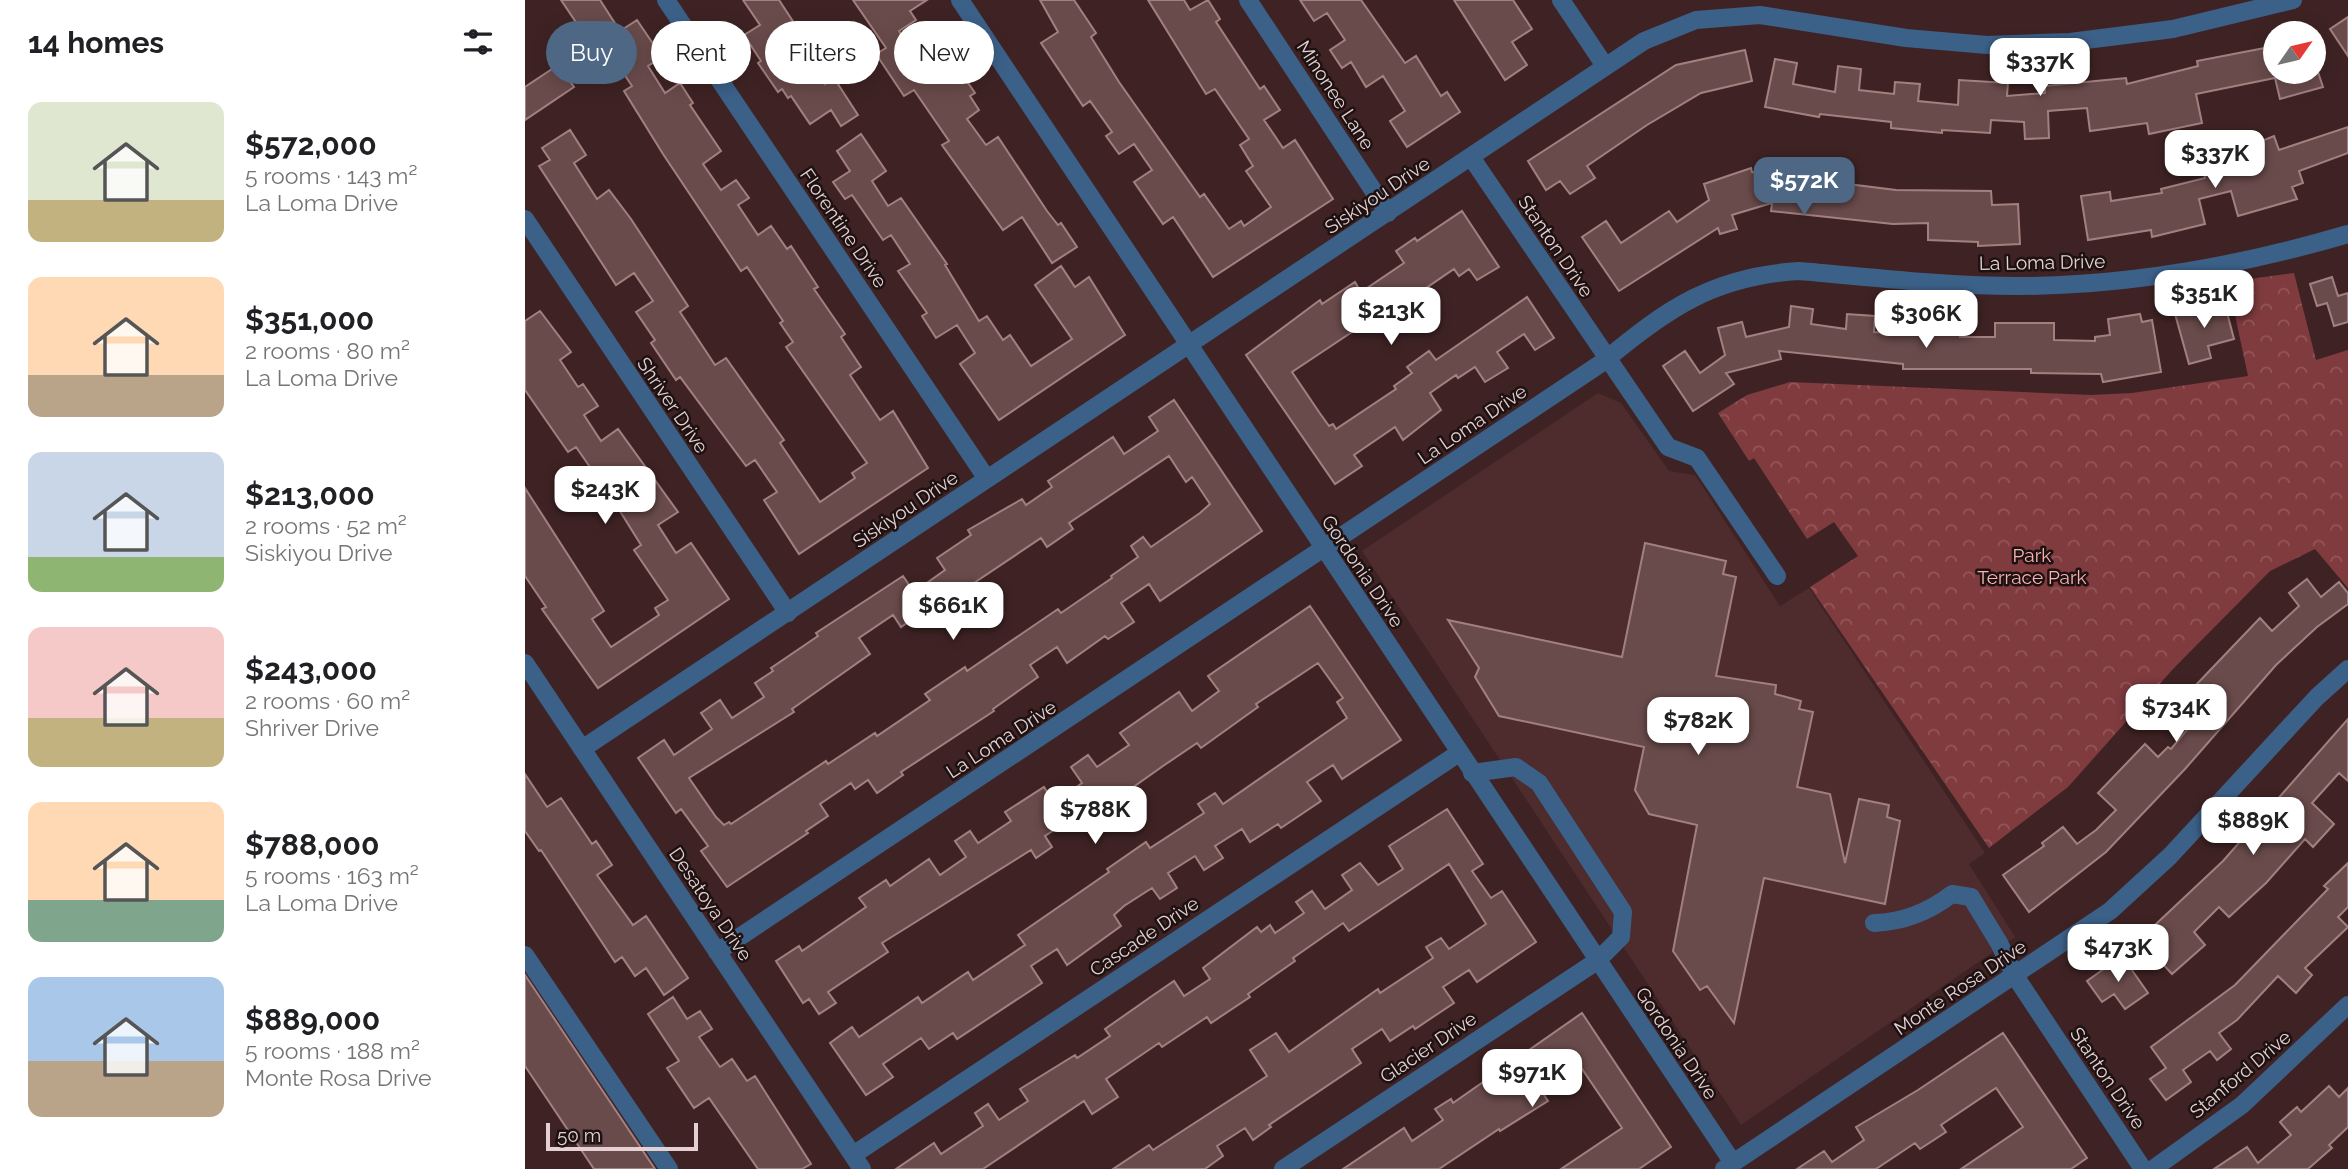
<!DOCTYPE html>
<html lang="en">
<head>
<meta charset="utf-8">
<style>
  body { margin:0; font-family:Raleway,sans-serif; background:#f2f2f2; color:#202124; height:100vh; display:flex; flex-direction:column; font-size:26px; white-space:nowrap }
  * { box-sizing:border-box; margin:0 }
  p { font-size:23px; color:#757577 }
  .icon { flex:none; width:38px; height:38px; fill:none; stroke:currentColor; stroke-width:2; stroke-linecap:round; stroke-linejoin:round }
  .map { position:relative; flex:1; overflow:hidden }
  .panel { display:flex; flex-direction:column; background:#fff; width:525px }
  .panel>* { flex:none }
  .guide { position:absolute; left:21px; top:21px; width:665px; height:63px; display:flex; gap:14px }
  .needle { width:46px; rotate:56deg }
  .controls { position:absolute; left:1738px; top:21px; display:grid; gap:14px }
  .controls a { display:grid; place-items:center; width:63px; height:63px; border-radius:50%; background:#fff; box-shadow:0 4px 18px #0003; font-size:35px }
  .scale { position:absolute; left:21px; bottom:18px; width:152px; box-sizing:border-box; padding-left:7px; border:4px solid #e5d1d1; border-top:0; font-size:19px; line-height:24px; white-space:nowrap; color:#e5d1d1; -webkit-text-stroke:5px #1d1111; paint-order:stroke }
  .price { position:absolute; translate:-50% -60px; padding:0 16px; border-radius:14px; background:#fff; color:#222; font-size:23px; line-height:46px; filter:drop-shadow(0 2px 4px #0008) }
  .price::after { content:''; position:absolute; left:50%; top:42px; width:21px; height:16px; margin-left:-10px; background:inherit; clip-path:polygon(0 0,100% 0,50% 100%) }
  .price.on { background:#4d6785; color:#fff }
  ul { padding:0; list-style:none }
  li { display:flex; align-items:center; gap:21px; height:175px; padding:0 28px }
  li span { display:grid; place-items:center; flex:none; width:196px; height:140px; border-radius:14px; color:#555 }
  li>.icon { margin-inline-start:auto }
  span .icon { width:84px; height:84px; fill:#fffc; stroke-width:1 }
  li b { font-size:30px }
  h2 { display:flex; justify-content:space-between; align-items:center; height:84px; padding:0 28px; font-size:30px }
  .pill { padding:0 24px; border-radius:32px; background:#fff; box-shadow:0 4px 18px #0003; font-size:24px; line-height:63px }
  .pill.on { background:#4d6785; color:#fff }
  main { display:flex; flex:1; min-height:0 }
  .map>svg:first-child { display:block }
  .built { fill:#4e2b2c }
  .forest { fill:url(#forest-crowns) }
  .building { fill:#6a4b4b; stroke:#a38080; stroke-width:2; fill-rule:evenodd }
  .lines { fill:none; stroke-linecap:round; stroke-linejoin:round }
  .minor { stroke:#3c6189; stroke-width:18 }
  .labels { text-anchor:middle; stroke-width:5; stroke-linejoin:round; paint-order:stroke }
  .street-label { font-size:19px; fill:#e5d1d1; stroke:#1d1111 }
  .park-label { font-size:19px; fill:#fbb2b3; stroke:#1d1111 }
</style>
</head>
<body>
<main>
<section class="panel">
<h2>14 homes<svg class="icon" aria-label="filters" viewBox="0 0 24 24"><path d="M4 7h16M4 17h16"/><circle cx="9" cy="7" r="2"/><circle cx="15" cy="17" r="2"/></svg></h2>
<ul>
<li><span style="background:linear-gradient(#dfe7d0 70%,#c2b280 0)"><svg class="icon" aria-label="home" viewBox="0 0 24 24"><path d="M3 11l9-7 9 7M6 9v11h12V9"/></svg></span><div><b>$572,000</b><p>5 rooms · 143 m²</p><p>La Loma Drive</p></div></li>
<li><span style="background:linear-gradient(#ffd9b3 70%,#b9a48a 0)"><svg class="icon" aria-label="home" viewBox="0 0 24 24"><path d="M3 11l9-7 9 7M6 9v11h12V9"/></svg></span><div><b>$351,000</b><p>2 rooms · 80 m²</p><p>La Loma Drive</p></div></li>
<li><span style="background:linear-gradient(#c9d6e8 75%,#8fb573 0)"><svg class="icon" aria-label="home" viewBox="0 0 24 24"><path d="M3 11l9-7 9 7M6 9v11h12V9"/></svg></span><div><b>$213,000</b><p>2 rooms · 52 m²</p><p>Siskiyou Drive</p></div></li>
<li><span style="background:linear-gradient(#f6c9c9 65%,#c2b280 0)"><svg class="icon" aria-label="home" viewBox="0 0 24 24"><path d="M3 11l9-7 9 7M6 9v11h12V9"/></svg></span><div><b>$243,000</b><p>2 rooms · 60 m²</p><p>Shriver Drive</p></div></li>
<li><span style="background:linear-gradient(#ffd9b3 70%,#7fa58c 0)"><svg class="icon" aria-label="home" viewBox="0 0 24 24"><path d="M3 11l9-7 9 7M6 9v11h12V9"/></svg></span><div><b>$788,000</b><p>5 rooms · 163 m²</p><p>La Loma Drive</p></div></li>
<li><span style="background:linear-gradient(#a9c7e8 60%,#b9a48a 0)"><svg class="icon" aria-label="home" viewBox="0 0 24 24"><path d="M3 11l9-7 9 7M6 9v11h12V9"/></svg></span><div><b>$889,000</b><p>5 rooms · 188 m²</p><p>Monte Rosa Drive</p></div></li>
</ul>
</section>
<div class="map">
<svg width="1823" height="1169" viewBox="0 0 1823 1169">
  <defs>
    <pattern id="forest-crowns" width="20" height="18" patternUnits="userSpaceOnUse" patternTransform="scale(1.75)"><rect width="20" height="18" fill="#803b3f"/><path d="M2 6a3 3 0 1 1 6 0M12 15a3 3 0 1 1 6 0" fill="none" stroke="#92565a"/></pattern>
  </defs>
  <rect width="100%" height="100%" fill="#3f2324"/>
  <path class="built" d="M1073,393L1096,403L1144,471L1170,475L1255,606L1284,588L1460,853L1444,864L1490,937L1216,1125L837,551Z"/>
  <path class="forest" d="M1769,273L1791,360L1823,350V588L1790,549L1745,571L1648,669L1543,787L1464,848L1285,587L1333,556L1309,522L1282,539L1229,458L1224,461L1193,413L1222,395L1265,382L1566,395L1607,393L1723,376L1703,282Z"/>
  <path class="building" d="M36,0H75L95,31L112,20L137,57L123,66L140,93L155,83L168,103L165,105L196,151L178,164L196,190L211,180L224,198L213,205L233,235L246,226L262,249L266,246L293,287L289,289L320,334L316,337L336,367L325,375L355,420L368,411L403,468L274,554L239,500L252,492L230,460L221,466L155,377L151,380L126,343L130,340L111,312L128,301L109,273L91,285L14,166L25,160L17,148L45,130L61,155L49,163L72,199L84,190L106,219L163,306L155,312L190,365L201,358L259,440L255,443L295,502L330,478L327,473L342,463L261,347L268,342L255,323L258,321L222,267L216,271L138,154L99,91L107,86L72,34L63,40Z
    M218,0H254L271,26L264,30L300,84L309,78L333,115L316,126L306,110L285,124L266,96L263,98L257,89L253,92L233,63L236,61L219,35L235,25Z
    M328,0H402L385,11L391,20L374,31L392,59L409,48L425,72L432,67L450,93L445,96L454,110L442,119L461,145L473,137L522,211L533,225L536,223L552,247L527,263L497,217L478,230L417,145L424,141L389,90L379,96L351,54L361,48Z
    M515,0H549L571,33L566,37L594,82L675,197L679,194L704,229L716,221L719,226L746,207L721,171L728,166L715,145L724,139L690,89L681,94L623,0H659L665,10L683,0L695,19L691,22L735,89L739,86L755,110L739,120L758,148L770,140L808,199L688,277L648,217L638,224L609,182L627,170L609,144L594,154L581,136L587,132L565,101L558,106L516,43L533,32Z
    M775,0H836L880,63L891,56L916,96L922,92L935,112L882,147L865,121L880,111L858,76L841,87L826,62L817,68L805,50L820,40L802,13L789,21Z
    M929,0H988L1007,29L987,42L1002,65L980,80Z
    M1823,17V56L1805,29Z
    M1750,46V72H1793L1798,87L1755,99L1750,78L1671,94L1677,123L1624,134L1622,123L1565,131L1562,108L1523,111L1524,138L1500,139L1499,122L1466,120L1465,133L1417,130V133L1366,128V122L1295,114L1294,117L1240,107L1250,59L1272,63L1268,84L1310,92L1313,66L1336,69L1334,90L1369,94L1370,82L1395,84L1393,101L1433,105L1434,80L1483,83L1482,96L1520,93V86L1601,78L1602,84L1673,66L1672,61Z
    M1220,50L1227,81L1176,93L1122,125L1062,166L1070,178L1045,194L1035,181L1021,190L1003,161L1151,65Z
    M33,65L49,87L0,120V87Z
    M1823,127V153L1774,171L1778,183L1767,187L1772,199L1713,216L1706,191L1674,199L1680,224L1627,237L1626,230L1563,240L1556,196L1585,192L1586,201L1637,193L1636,189L1680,178L1678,168L1733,155L1729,144L1749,136L1754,150Z
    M336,134L361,171L347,181L363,206L376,198L422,264L420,265L454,321L462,316L478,340L485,335L506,366L547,339L510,285L536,266L550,287L564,277L600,335L474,420L435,364L450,353L432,325L411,338L397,316L402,313L373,271L385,264L366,235L358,240L327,195L320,199L308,182L325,171L312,151Z
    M1226,168L1227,172L1371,190L1466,191L1467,205L1493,204L1495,244L1453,246V242L1403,240V223L1368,224L1246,211L1247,203L1207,215L1212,229L1195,234L1193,228L1094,291L1057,237L1081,221L1096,243L1144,211L1152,222L1184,200L1179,184Z
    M937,211L974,267L952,280L944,269L934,276L929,269L844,327L842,324L827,332L767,372L794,412L804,426L808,424L811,429L871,389L869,386L887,373L882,367L904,351L911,360L1002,297L1029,338L1010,350L999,334L972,352L983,368L960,382L950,367L933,378L931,375L905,393L916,410L878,440L870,427L829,455L837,466L810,484L721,355L795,300L797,304L830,282L836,292L879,263L871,251L890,238L892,241Z
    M1807,277L1813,296L1823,293V322L1809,326L1802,303L1792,306L1785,284Z
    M1699,301L1709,339L1683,346L1686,358L1664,364L1650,314Z
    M1266,306L1288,309L1286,324L1321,329L1322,314L1350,316L1349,332L1412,335V321L1436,322L1435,337H1470V323H1529V340L1570,341V337L1585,335L1583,319L1615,314L1617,322L1627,320L1636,372L1578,382L1576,374L1506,373V369H1378V364L1254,351L1256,359L1201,373L1209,384L1168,411L1138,366L1160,351L1175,373L1200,355L1193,328L1217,322L1221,337L1264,327Z
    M15,311L46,352L35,360L53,387L58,384L73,406L59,415L76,441L93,429L153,512L133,525L151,553L166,543L204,599L73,688L17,609L21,607L0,576V488L79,611L67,619L86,647L134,615L130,608L143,600L109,550L116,545L88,500L51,447L43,452L0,390V321Z
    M649,400L737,531L635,601L624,584L596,603L609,622L583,639L580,636L542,663L532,647L505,665L513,677L468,709L469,711L376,772L378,775L352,793L343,780L330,789L326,783L295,804L303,816L281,831L283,833L202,887L176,851L183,846L156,809L151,813L113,758L139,740L149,755L187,729L176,713L195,700L207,718L239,697L230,683L248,671L246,668L293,636L291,633L378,576L389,592L420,570L412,558L446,535L443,530L497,499L501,505L527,487L523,481L588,437L599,454L633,431L624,417ZM644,456L661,482L667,477L685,504L675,513L626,547L618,537L606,546L613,557L586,576L587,578L536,613L533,609L442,671L440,667L400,694L405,700L352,736L350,733L303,764L301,761L206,824L204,822L199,825L191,817L164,778L269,712L267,709L345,654L334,638L368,615L376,627L407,606L418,622L458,596L449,583L516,538L522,547L548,529L544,523Z
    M1120,543L1201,561L1198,574L1211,577L1191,676L1251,685L1250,694L1276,701L1274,709L1288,712L1272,787L1305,794L1320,863L1334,799L1364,805L1362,817L1375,821L1360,904L1239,878L1209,1023L1182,986L1175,990L1148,951L1172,825L1124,814L1110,790L1119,747L974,716L950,677L954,668L923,620L1097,657Z
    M1782,579L1796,597L1814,582L1823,593V604L1792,627L1751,665L1660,769L1581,852L1504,912L1478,875L1519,846L1517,843L1538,827L1552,844L1571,830L1591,810L1573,793L1620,744L1633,757L1643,747L1646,749L1666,725L1648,709L1735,618L1747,631L1774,606L1764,593Z
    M785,606L876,740L817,779L808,765L782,782L796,801L756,828L753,824L725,842L717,829L690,846L698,858L679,870L670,856L643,873L652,888L635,899L627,888L599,906L589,915L596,926L542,965L532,949L506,966L517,983L432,1039L428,1033L404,1049L396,1038L358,1064L368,1077L341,1095L305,1043L327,1027L334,1037L393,997L397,1003L443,972L448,980L500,945L493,935L584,872L582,869L621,842L625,848L679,813L673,804L690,793L698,804L822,718L812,702L818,698L793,663L731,704L733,707L676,748L672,743L638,766L593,798L596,802L555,830L547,818L520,836L527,847L511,858L506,850L357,943L363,952L303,992L311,1003L294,1014L284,999L278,1003L251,961L274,946L277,951L341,907L334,898L361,880L365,886L404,859L415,875L441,857L430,841L445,831L453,843L486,821L480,812L519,787L529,803L557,783L546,767L563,755L572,767L604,745L595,733L654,692L667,711L694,691L683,676Z
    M1823,719V781L1814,773L1787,803L1809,824L1788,847L1780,839L1741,883L1704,917L1694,907L1669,932L1680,945L1647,974L1615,939L1698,861Z
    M0,774L22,807L36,798L67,844L71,841L87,865L72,875L108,925L121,916L163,978L139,995L121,968L110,976L97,957L90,962L16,850L14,851L0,831Z
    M922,809L958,864L947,871L966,898L977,891L1011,942L952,982L944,970L918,987L929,1003L890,1029L888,1026L865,1041L857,1029L827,1049L836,1063L744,1125L746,1127L728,1140L720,1128L692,1146L698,1156L680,1169H588L624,1145L628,1150L742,1076L725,1050L751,1033L764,1052L853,989L855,993L908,958L901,947L916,938L924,949L961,924L924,864L824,931L818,923L768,958L770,961L723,994L725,997L686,1023L682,1017L637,1047L634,1043L581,1079L593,1097L567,1114L559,1101L458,1169H371L409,1143L416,1154L458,1126L450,1113L463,1104L474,1120L503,1101L495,1089L550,1055L552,1058L585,1036L580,1029L627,996L649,981L659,996L685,979L678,968L732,927L736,932L745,925L750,933L779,913L771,902L787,891L800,909L827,890L817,875L835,863L853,885L878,869L864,846Z
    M1823,863V907L1813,917L1823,927L1780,968L1787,975L1771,993L1753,976L1712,1020L1694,1033L1706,1049L1692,1060L1685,1051L1658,1070L1666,1082L1641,1100L1625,1079L1641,1068L1626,1047L1710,985L1803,889L1799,886Z
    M1597,956L1623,993L1600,1009L1589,994L1577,1002L1562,981Z
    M0,975L130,1169H69L0,1066Z
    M148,997L162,1019L175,1011L187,1029L174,1037L195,1067L207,1059L222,1081L230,1076L286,1164L277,1169H233L184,1098L169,1108L142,1068L154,1061L123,1014Z
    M1057,1013L1146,1147L1114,1169H1036L1097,1128L1055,1066L1017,1092L1023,1101L975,1131L974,1129L914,1169H818L879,1128L887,1141L918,1120L910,1109L926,1099L928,1103Z
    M1478,1033L1562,1158L1546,1169H1436L1498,1127L1471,1088L1416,1125L1421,1132L1395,1149L1390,1143L1351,1169H1272L1299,1151L1307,1162L1339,1140L1331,1127L1393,1090Z
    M1804,1086L1814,1097L1823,1088V1127L1804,1145L1807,1148L1783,1169H1689L1722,1147L1733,1163L1766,1135L1755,1122L1772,1107L1776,1112Z"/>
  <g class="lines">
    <path class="minor" d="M141,0L462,479
      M435,0L1208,1163
      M723,0L863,213
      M1036,0L1080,66
      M946,157L1143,447L1172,458L1252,576
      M0,219L263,613
      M0,663L337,1169
      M57,749L1119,41L1171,20L1235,15L1381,38L1462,45L1545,42L1648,29L1768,0
      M1349,923C1378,922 1405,911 1427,894L1446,897L1474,943L1490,976L1618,1169
      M192,952L1078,362C1142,308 1190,276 1274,271C1346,277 1420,286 1492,286C1606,286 1714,266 1823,234
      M0,955L144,1169
      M328,1155L934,753
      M758,1169L1072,961L1096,937L1098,912L1014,783L991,767L947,773
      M1199,1169L1585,911L1645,856L1792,697L1823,669
      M1628,1169L1717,1105L1823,1005"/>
  </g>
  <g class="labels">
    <g class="street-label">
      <text transform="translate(811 95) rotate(57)" y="7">Minonee Lane</text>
      <text transform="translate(852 195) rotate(-34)" y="7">Siskiyou Drive</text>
      <text transform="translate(319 228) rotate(56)" y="7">Florentine Drive</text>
      <text transform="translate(1031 246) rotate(56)" y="7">Stanton Drive</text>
      <text transform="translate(1517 262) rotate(-1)" y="7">La Loma Drive</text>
      <text transform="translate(148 405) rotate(56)" y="7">Shriver Drive</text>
      <text transform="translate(947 424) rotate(-34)" y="7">La Loma Drive</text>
      <text transform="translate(380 509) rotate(-34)" y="7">Siskiyou Drive</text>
      <text transform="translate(838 571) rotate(56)" y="7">Gordonia Drive</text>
      <text transform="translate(476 739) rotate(-33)" y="7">La Loma Drive</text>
      <text transform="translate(186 904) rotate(56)" y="7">Desatoya Drive</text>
      <text transform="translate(619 936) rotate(-34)" y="7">Cascade Drive</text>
      <text transform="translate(1435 987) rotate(-34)" y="7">Monte Rosa Drive</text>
      <text transform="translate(1152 1043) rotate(56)" y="7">Gordonia Drive</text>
      <text transform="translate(903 1047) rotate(-34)" y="7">Glacier Drive</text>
      <text transform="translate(1715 1074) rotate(-40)" y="7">Stanford Drive</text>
      <text transform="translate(1583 1078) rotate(56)" y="7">Stanton Drive</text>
    </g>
    <g class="park-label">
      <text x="1507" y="562">Park<tspan x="1507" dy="22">Terrace Park</tspan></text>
    </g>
  </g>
</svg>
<div class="controls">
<a><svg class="needle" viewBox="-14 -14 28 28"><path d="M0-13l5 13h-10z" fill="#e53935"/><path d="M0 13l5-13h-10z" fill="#757577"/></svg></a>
</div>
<div class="scale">50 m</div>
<b class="price" style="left:1515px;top:98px">$337K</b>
<b class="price" style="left:1690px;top:190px">$337K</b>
<b class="price on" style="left:1279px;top:217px">$572K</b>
<b class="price" style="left:1679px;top:330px">$351K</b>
<b class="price" style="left:866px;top:347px">$213K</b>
<b class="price" style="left:1401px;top:350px">$306K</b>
<b class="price" style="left:80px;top:526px">$243K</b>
<b class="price" style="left:428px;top:642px">$661K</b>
<b class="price" style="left:1651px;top:744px">$734K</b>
<b class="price" style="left:1173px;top:757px">$782K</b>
<b class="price" style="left:570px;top:846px">$788K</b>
<b class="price" style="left:1728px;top:857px">$889K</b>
<b class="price" style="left:1593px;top:984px">$473K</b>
<b class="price" style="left:1007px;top:1109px">$971K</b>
<div class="guide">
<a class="pill on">Buy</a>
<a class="pill">Rent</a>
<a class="pill">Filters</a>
<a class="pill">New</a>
</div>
</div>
</main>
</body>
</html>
